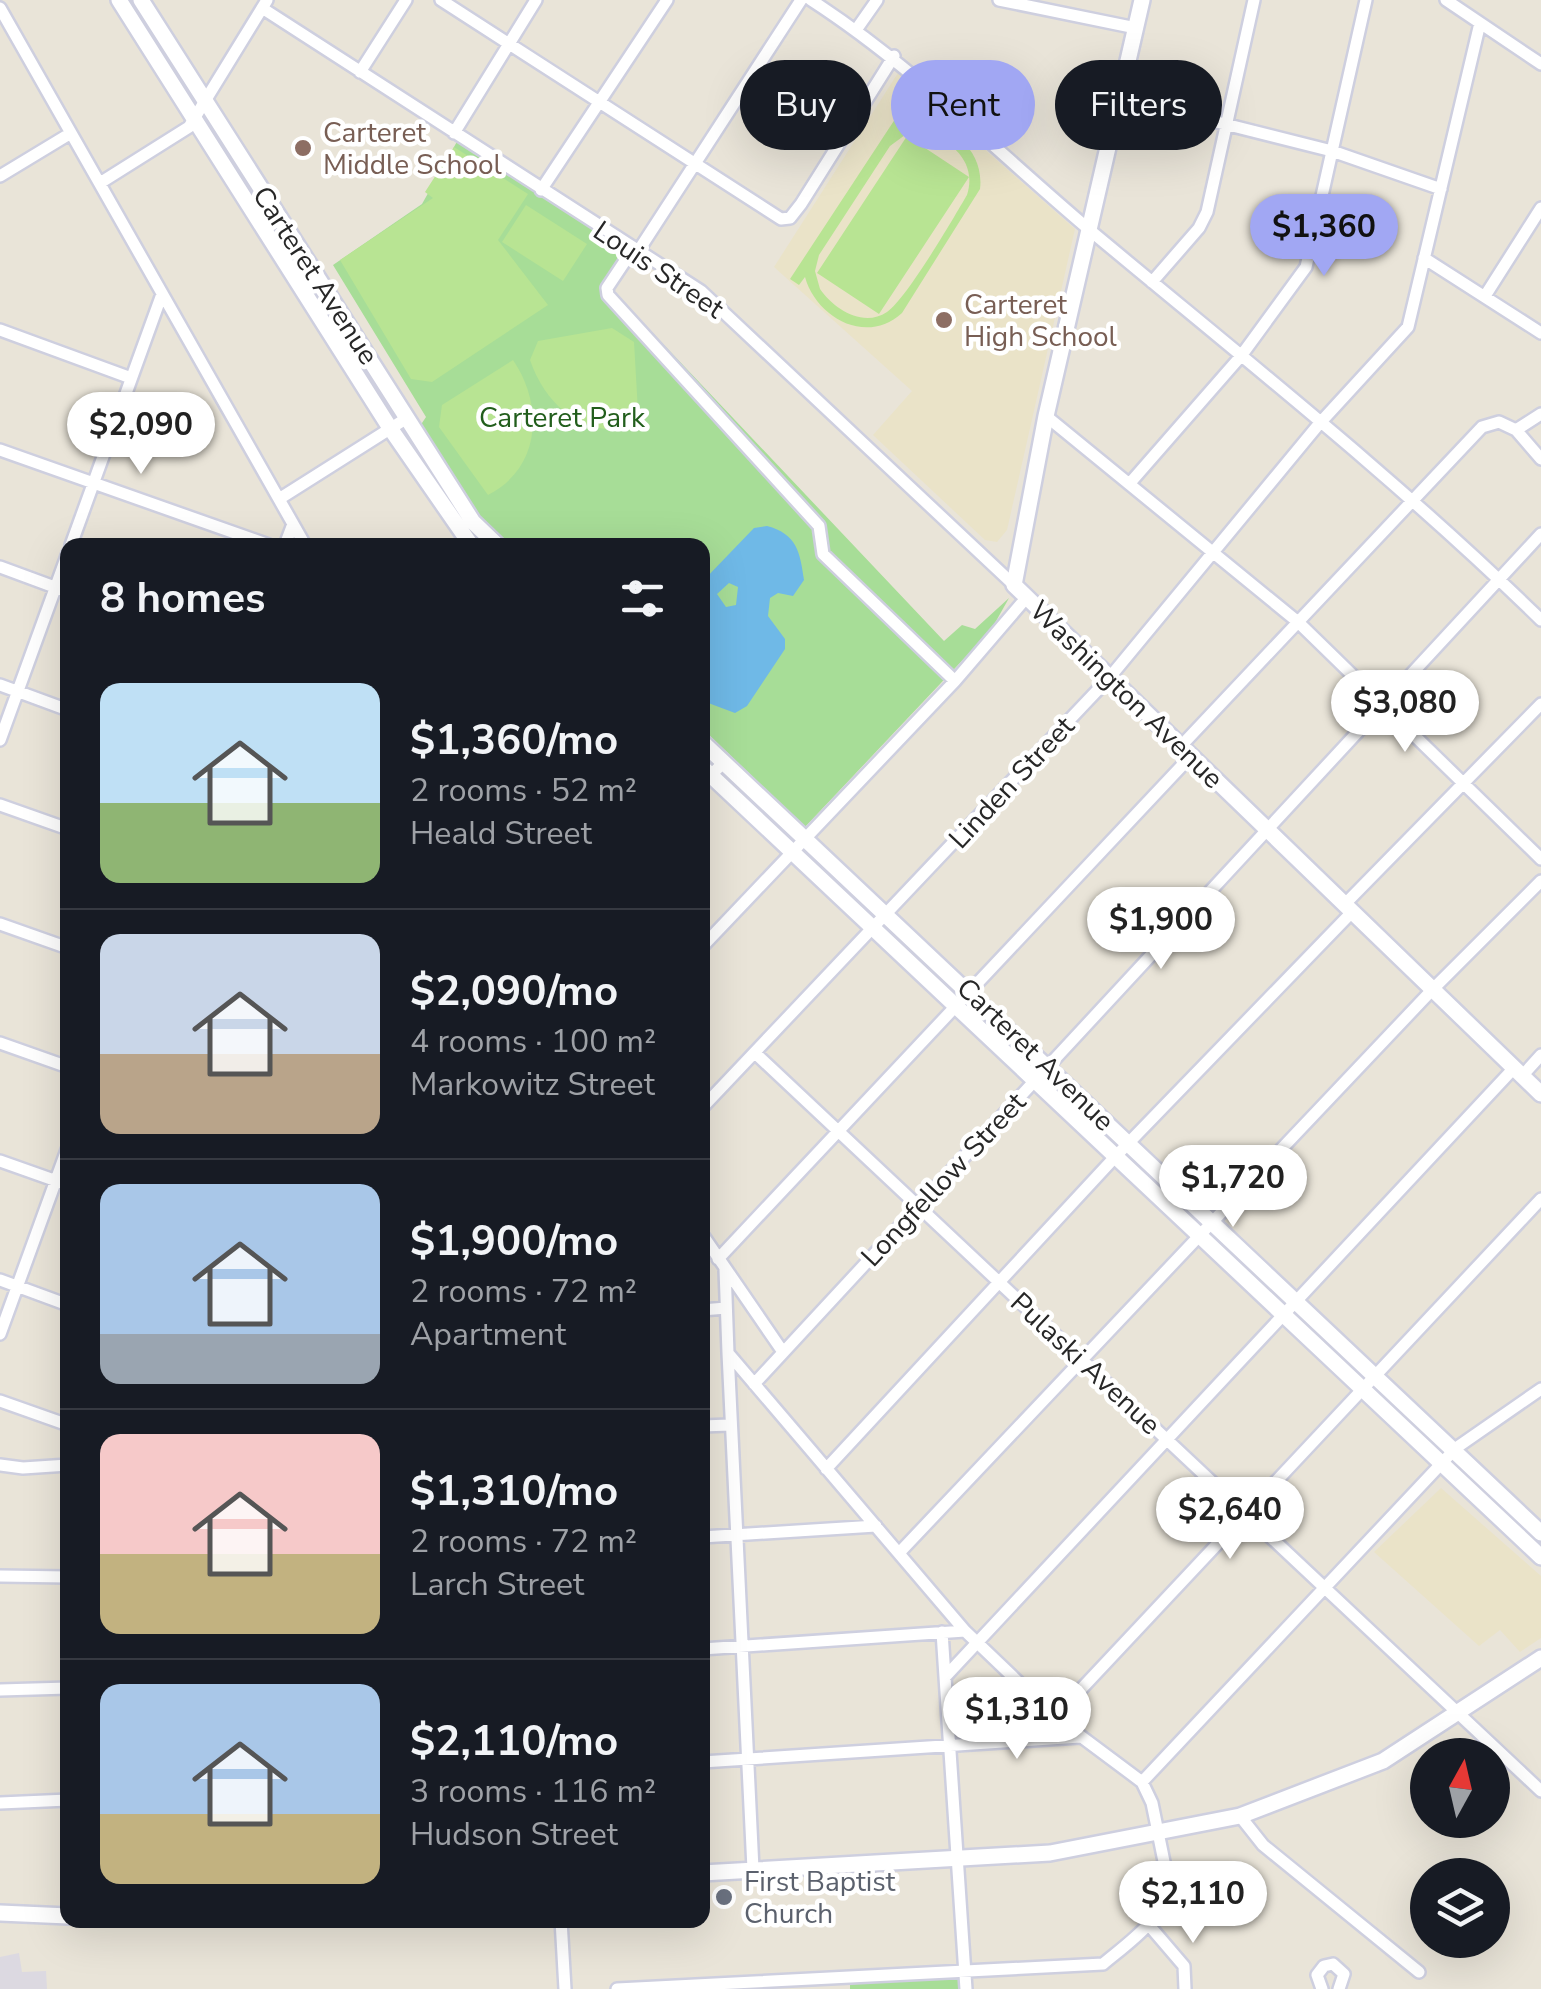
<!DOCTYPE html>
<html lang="en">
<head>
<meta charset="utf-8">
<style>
  body { margin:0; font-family:"Nunito Sans",sans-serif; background:#20242c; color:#f1f3f6; height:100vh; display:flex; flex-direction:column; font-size:38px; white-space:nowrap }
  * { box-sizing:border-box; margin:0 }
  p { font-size:32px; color:#9ea1a6 }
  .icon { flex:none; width:55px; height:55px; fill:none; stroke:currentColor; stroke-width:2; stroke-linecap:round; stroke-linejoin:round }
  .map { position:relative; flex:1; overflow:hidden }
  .panel { position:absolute; left:60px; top:538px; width:650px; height:1390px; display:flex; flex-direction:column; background:#171b24; border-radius:20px; box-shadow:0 10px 40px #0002 }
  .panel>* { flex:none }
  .guide { position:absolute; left:740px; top:60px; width:650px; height:90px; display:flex; gap:20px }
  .needle { width:65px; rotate:8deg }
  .controls { position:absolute; left:1410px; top:1738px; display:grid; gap:20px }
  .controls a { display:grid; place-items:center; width:100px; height:100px; border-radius:50%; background:#171b24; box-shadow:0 10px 40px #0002; font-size:50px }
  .price { position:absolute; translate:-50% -85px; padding:0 22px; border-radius:35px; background:#fff; color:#222; font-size:32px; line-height:65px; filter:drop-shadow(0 2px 5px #0008) }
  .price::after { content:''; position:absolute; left:50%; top:60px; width:30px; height:22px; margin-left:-15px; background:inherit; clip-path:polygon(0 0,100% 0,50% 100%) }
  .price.on { background:#a1a7f3; color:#111 }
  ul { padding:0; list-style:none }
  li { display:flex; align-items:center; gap:30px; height:250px; padding:0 40px }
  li+li { border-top:2px solid #363941 }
  li span { display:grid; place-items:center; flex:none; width:280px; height:200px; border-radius:20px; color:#555 }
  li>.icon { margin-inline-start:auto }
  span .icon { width:120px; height:120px; fill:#fffc; stroke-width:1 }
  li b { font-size:42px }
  h2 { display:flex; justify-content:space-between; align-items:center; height:120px; padding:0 40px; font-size:42px }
  .tag { padding:0 35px; border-radius:45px; background:#171b24; box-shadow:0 10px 40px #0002; font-size:35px; line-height:90px }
  .tag.on { background:#a1a7f3; color:#111 }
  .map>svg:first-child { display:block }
  .industrial { fill:#dcd9e1 }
  .education { fill:#eae3c8 }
  .green { fill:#a7dd97 }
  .pitch { fill:#b8e493; fill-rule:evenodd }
  .water { fill:#6fb9e7; fill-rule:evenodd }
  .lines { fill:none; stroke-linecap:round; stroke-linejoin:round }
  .street-casing { stroke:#cecfdf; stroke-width:16 }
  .secondary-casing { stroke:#cecfdf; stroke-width:20 }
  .street { stroke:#fff; stroke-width:11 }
  .secondary { stroke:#fff; stroke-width:15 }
  .education-dot { fill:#8d6e63; stroke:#fff; stroke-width:4 }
  .worship-dot { fill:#6b7280; stroke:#fff; stroke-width:4 }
  .labels { text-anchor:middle; stroke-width:9; stroke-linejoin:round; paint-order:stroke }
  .education-label { font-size:28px; fill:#785e54; stroke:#fff; text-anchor:start }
  .street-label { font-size:28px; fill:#272727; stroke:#fff }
  .park-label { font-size:28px; fill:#225e1c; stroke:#fff }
  .worship-label { font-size:28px; fill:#5b616d; stroke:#fff; text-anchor:start }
</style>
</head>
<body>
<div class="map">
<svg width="1541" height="1989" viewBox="0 0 1541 1989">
  <rect width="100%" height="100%" fill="#e9e4d8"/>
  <path class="industrial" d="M19,1953L22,1972L46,1971L47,1989H0V1957Z"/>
  <path class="education" d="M898,73L1075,229L1007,530L997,542L985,540L873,435L912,391L774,267Z
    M1441,1488L1541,1576V1638L1520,1652L1500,1630L1479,1646L1374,1552Z"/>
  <path class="green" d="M459,138L638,251L613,291L944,641L962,625L975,629L1009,598L991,630L805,827L703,729L702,545H508L479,518L420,426L426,417L333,265L422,204Z
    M966,1978V1989H850V1980Z"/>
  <path class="pitch" d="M903,107L911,113L905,124C945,118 985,147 980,189L902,313C866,346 816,317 805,277L799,285L790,279ZM925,133C954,141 977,164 967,195C953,219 907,298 887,312C863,328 834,309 820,289L815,271L819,255L890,146L905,135Z
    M907,136L969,177L879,314L817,273Z
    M454,147L528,194L498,240L548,305L432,382L411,379L340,260L433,198L425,192Z
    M526,205L587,244L563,281L502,242Z
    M612,328L634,342L639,429C585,437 547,409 530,360L538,341Z
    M513,360C544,405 541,468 488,495L439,427L442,405Z"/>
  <path class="water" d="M767,526C797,534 800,552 804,580L793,596L778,593L770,598L768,616L785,639V649L747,706L735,713L703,701V581L754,528ZM729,583L738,587L736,605L726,607L717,594Z"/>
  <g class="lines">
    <defs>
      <path id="street" d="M441,0L781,219L790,218L801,204L894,56
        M811,0C916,68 1002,157 1098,237C1248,362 1401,483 1541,620
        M999,0L1136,28
        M1446,0L1541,64
        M0,8L305,545
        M262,8L701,291L1014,585
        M856,30L877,0
        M360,72L406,0
        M1117,97L1332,151L1441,189
        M454,133L536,0
        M0,176L71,133
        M100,183L189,127L267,0
        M541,190L667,0
        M633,249L607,288L608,295L819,526L823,554L955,681
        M637,253L801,0
        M1424,258L1541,333
        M1152,282L1199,228L1207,212L1254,0
        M1485,296L1541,208
        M0,330L131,378
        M1046,416L1298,622L1541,859
        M1516,430L1541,414
        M0,450L269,545
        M1130,483L1241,356L1306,267L1366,0
        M279,499L407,418
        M71,545L162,294
        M285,545L293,524
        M0,567L68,592
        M0,685L68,710
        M0,740L68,553
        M1181,746L1482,427L1499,422L1516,430L1541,459
        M702,784L723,763
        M0,805L68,829
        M1345,904L1541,704
        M0,924L68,948
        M702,947L955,681L1027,597
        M0,1043L68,1067
        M755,1053L1541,1791
        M1522,1076L1541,1055
        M702,1108L1110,677L1319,424L1408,327L1480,23
        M0,1161L68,1185
        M702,1234L783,1352
        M718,1259L1191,756
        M0,1280L68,1305
        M702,1310L726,1308
        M0,1334L68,1147
        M728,1353L753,1869
        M754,1384L1541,534
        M0,1401L68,1425
        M702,1426L730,1425
        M0,1465L23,1468L68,1465
        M826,1469L1115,1157L1353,911
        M702,1537L876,1526
        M899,1553L1432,990L1541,881
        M0,1576L68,1577
        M942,1632L945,1677
        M702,1649L965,1631
        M0,1690L68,1688
        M1055,1717L1541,1199
        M702,1762L1080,1737
        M1142,1782L1456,1448L1541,1389
        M0,1803L68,1800
        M1240,1816L1263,1845L1419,1972
        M561,1920L565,1989
        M1148,1924L1184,1966L1185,1989
        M617,1989L1103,1964C1128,1943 1164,1919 1169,1886L1152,1803L1142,1782L1055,1717L965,1631L728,1353L725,1269
        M966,1989L945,1677L1514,1068
        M1322,1989L1317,1975L1324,1966L1333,1964L1344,1974L1339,1989"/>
      <path id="secondary" d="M119,0L390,428L471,545
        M141,0L473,522L497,545
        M1142,0L1046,416L1014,585L1541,1094
        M702,742L1541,1533
        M702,767L1541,1557
        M702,1873L1050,1853L1240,1816L1383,1761L1541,1658
        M0,1913L68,1916"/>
    </defs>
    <use href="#street" class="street-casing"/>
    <use href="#secondary" class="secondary-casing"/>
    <use href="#street" class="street"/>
    <use href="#secondary" class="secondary"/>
  </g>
  <g class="education-dot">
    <circle cx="303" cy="148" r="10"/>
    <circle cx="944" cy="320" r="10"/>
  </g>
  <circle class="worship-dot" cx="724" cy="1897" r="10"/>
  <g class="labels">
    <g class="education-label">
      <text x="323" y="142">Carteret<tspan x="323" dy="32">Middle School</tspan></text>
      <text x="964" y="314">Carteret<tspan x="964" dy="32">High School</tspan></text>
    </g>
    <g class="street-label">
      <text transform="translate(659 269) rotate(34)" y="10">Louis Street</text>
      <text transform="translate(316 275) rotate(57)" y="10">Carteret Avenue</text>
      <text transform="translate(1127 694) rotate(44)" y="10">Washington Avenue</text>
      <text transform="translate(1011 782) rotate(-47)" y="10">Linden Street</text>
      <text transform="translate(1036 1054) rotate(44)" y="10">Carteret Avenue</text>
      <text transform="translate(943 1179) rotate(-47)" y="10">Longfellow Street</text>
      <text transform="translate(1086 1363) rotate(43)" y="10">Pulaski Avenue</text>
    </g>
    <g class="park-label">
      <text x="562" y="427">Carteret Park</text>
    </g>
    <g class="worship-label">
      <text x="744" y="1891">First Baptist<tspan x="744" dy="32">Church</tspan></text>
    </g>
  </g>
</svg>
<div class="controls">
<a><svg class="needle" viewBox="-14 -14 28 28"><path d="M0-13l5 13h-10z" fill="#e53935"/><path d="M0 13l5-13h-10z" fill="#9ea1a6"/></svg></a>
<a><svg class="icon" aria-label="layers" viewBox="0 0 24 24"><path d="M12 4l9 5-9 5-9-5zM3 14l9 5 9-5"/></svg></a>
</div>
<b class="price on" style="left:1324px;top:279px">$1,360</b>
<b class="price" style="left:141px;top:477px">$2,090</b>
<b class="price" style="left:1405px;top:755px">$3,080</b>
<b class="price" style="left:1161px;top:972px">$1,900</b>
<b class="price" style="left:1233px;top:1230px">$1,720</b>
<b class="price" style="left:1230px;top:1562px">$2,640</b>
<b class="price" style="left:1017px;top:1762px">$1,310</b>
<b class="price" style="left:1193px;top:1946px">$2,110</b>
<div class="guide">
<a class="tag">Buy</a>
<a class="tag on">Rent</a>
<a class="tag">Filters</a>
</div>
<section class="panel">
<h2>8 homes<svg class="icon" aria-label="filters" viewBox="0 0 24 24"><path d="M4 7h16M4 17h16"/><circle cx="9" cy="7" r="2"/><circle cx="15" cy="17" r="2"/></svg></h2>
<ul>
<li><span style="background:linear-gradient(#bfe0f5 60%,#8fb573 0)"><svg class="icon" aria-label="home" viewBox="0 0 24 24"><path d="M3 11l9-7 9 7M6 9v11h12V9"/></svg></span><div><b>$1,360/mo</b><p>2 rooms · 52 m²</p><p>Heald Street</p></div></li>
<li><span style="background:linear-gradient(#c9d6e8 60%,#b9a48a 0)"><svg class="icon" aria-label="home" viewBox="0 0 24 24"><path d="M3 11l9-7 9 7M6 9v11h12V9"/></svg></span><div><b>$2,090/mo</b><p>4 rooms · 100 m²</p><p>Markowitz Street</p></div></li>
<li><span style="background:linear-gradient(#a9c7e8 75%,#9aa5b1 0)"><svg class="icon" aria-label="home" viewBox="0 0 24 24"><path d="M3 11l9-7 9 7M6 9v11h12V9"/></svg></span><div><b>$1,900/mo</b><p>2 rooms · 72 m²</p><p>Apartment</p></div></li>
<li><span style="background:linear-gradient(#f6c9c9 60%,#c2b280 0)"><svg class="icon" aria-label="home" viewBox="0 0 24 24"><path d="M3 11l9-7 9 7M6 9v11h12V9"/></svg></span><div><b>$1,310/mo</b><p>2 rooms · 72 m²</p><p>Larch Street</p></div></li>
<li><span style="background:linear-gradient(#a9c7e8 65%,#c2b280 0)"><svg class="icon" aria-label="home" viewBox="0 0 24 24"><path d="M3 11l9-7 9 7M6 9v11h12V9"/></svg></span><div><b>$2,110/mo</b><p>3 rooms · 116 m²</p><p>Hudson Street</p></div></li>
</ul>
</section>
</div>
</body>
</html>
